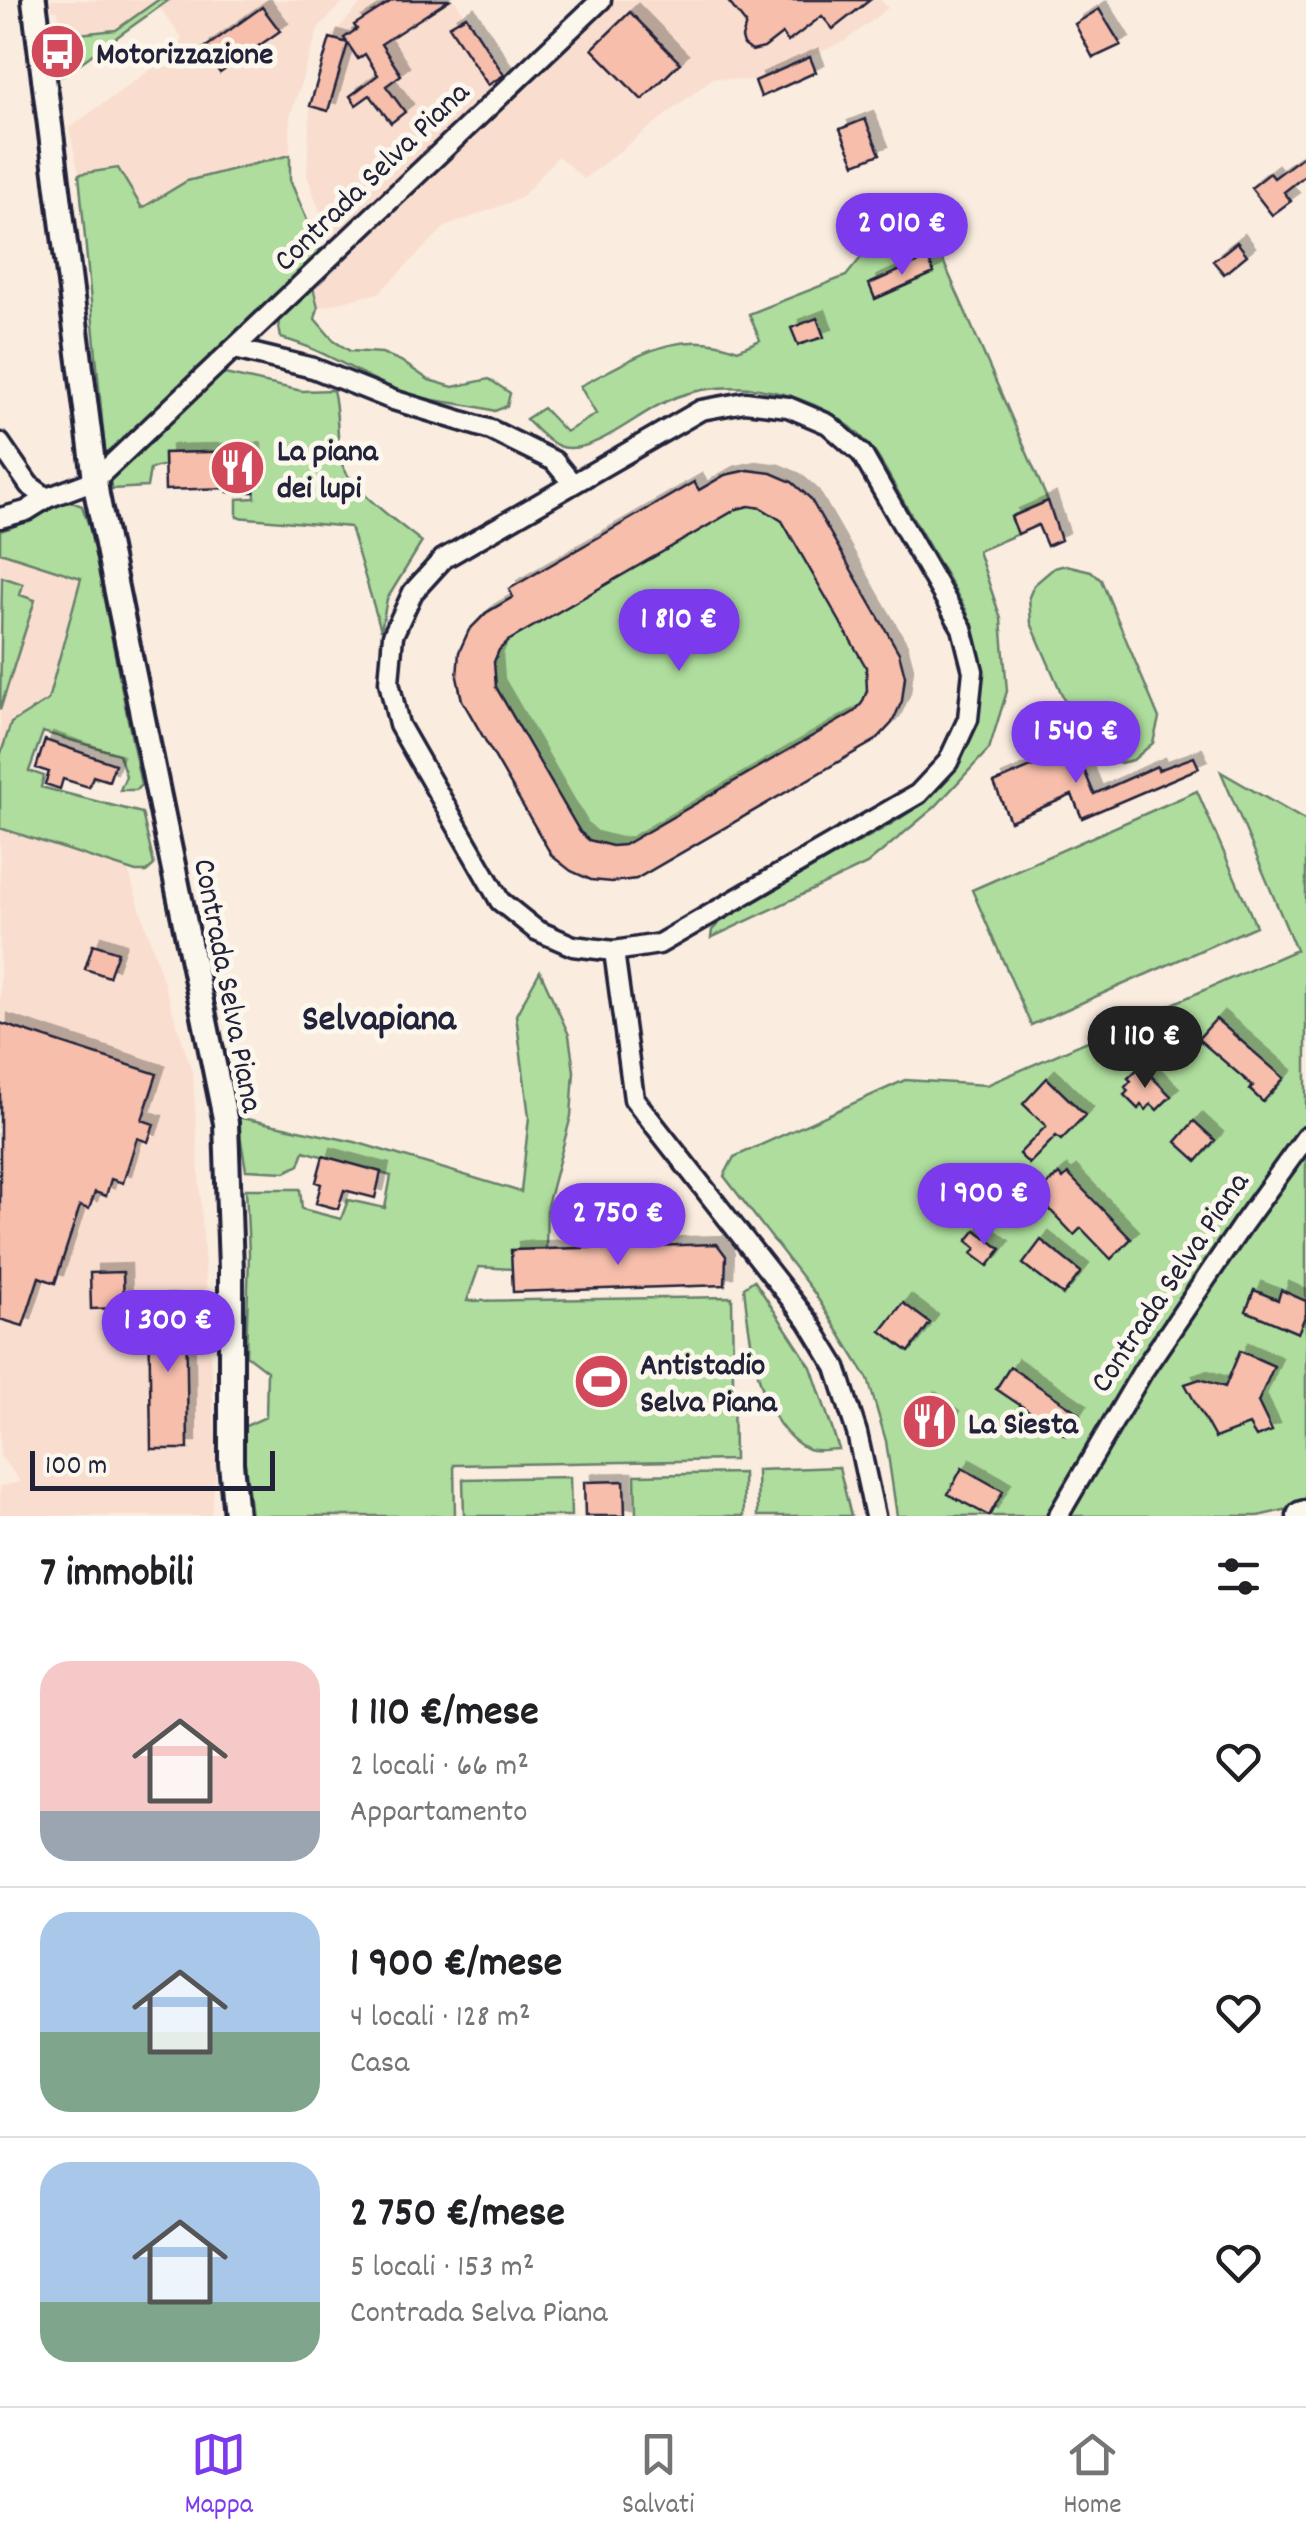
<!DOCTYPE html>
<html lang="it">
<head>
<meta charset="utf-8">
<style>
  body { margin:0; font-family:Dekko,sans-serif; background:#f6f6f6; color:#202124; height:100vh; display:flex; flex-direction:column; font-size:38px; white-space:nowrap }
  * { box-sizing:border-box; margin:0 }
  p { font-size:32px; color:#757577 }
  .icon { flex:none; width:55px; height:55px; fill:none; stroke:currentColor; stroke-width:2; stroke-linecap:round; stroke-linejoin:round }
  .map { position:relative; height:1516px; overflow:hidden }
  .panel { display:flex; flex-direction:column; background:#fff; flex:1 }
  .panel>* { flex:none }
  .scale { position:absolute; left:30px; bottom:25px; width:245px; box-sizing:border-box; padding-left:10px; border:5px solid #22223b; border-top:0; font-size:28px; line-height:35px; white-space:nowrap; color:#22223b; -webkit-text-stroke:8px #fbf7ec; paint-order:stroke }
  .price { position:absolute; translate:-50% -85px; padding:0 22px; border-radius:35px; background:#7c3aed; color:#fff; font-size:32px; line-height:65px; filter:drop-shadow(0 2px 5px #0008) }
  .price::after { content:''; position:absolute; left:50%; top:60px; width:30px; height:22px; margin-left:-15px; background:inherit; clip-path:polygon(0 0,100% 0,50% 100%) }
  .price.active { background:#222; color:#fff }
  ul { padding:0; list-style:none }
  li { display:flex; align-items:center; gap:30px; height:250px; padding:0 40px }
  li+li { border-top:2px solid #e0e0e0 }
  li span { display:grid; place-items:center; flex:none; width:280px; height:200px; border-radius:30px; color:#555 }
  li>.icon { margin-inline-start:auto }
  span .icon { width:120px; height:120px; fill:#fffc; stroke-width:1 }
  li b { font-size:42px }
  h2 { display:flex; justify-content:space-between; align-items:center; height:120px; padding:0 40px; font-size:42px }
  .menu { display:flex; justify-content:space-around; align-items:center; height:140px; border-top:2px solid #e0e0e0; background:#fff; font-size:28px; color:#757577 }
  .menu a { display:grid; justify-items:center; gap:5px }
  .menu .active { color:#7c3aed }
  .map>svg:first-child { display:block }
  .built { fill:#f9decf }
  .green { fill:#aedd9d; stroke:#68806c; stroke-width:2.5 }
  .building { fill:#f6beab; stroke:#22223b; stroke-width:2.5; fill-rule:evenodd; filter:url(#shadow) }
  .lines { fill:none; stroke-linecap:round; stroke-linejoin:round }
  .minor-casing { stroke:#22223b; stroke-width:25 }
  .tertiary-casing { stroke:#22223b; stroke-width:30 }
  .secondary-casing { stroke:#22223b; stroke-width:35 }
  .minor { stroke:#fbf7ec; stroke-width:18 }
  .tertiary { stroke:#fbf7ec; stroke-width:22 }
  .secondary { stroke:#fbf7ec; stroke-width:28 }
  .labels { text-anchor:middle; stroke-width:10; stroke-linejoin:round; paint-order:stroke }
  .poi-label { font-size:32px; font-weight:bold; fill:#22223b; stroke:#fbf7ec; text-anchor:start }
  .street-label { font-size:32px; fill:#22223b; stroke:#fbf7ec }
  .quarter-label { font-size:38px; font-weight:bold; fill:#22223b; stroke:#fbf7ec }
</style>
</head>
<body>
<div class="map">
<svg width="1306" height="1516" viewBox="0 0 1306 1516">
  <defs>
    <filter id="shadow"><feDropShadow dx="8" dy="-8" stdDeviation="0" flood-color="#0004"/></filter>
  </defs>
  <rect width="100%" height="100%" fill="#faecdf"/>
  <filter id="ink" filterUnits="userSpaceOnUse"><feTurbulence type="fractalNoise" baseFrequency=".01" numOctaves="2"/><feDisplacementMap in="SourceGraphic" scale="20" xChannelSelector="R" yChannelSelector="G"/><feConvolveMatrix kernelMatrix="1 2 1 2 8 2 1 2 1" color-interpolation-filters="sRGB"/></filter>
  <g filter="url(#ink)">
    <path class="built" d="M51,0H345L319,27L290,117V155L187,181L142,209L118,168L79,174L69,128L175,52L182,38L159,7L62,76L58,10H52Z
      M364,0H455L504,75L518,90L615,0H881L888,8L845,41L755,81L713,78L584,179L558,156L521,198L445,227L379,293L318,308L313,287L344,257L330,241L307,175L310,106L330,38Z
      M0,552L81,577L48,700L11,723L0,756V710L35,601L19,595L23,584L1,577L0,581Z
      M0,828L127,867L193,1075L217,1462L211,1516H0V1486L21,1482L0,1456Z"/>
    <path class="green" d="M158,0H169L62,76L59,36L116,30Z
      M290,155V180L321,253L123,446L113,452L105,451L79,174L118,168L142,208L187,181Z
      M927,224L1048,501L1012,516L1018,534L978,551L1001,619L1007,691L989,749L935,807L867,864L711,938L712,930L720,922C760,899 800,875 841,852C869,836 901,821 926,799C982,750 992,678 966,610C945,573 923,535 901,497C891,480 882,460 869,445C823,391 729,371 665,402C638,414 599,449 569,448C552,448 537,430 526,419L543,408L566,432L596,414L580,386C634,359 676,326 738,350L760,340L749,314L846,276L869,248Z
      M313,287L318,308L315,319L334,341L350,351L382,353L401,361L429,380L453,387L489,379L510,393L507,406L495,411C468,403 438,403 411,395C365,380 328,350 281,338L278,321Z
      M220,373L302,391L333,390C339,413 336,437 341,460C346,487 400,524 422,542L387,599L381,630L350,527L237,517V499L255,498L253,451L164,453V465L150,469L147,487L112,489L109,476Z
      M748,470L905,676C902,704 895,720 876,740L636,879C601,884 579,878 552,856L462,700C453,664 460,640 485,613L725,475Z
      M72,502L82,506L90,529L141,785L136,790H120L126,776L119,754L43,732L29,771L44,776L41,787L142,813L154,865L146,872H136L0,828V756L11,723L48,700L81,578L0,552V531C26,525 47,505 72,502Z
      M1066,565L1091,571L1101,580L1159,718L1153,743L1133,760L1120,763L1095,757L1085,748L1031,623L1029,597L1034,585L1054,568Z
      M2,577L23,584L20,595L35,600L0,710Z
      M1221,772L1306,821V1505L1258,1516H897L886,1441L868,1379L815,1294L724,1176L734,1157L905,1080L987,1085L1296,950Z
      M1197,791L1256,926L1031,1025L972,890Z
      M540,971L569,1035L574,1071L571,1116L547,1206L546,1249L512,1251V1269L479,1267L467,1301L732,1297L734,1460L454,1465L455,1516H251L241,1428L266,1417L267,1371L246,1355L249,1253L246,1189H300L302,1209L341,1219L348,1200L385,1208L391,1176L304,1151L299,1165L285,1172L246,1170L237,1117L355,1142L521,1192L529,1117L516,1015Z
      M754,1280L811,1367L839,1449C830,1449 816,1452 808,1449C757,1426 749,1334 744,1287Z
      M839,1467L851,1516H758L757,1470Z
      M743,1473L744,1516H636L635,1475Z
      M570,1477L571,1516H464L463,1479Z"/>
    <path class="building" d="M393,0H449L381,44L401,75L386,86L405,112L391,123L370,95L356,105L350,96L378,75L365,54L358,59L344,38L357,29L354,25Z
      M727,0H870L833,29L822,16L788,42L782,34L764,48L752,51L744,45L742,38L746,24Z
      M262,7L280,31L220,73L203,49Z
      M1099,9L1121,45L1093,58L1075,24Z
      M630,12L680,63L642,100L592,49Z
      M466,16L504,75L488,85L449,26Z
      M330,38L348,43L328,111L310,106Z
      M810,57L816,72L761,97L755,81Z
      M865,119L880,154L855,164L840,129Z
      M1306,154V175L1284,192L1291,201L1272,215L1251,188L1270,173L1274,178Z
      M1237,242L1247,255L1224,274L1213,261Z
      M928,258L934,273L875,299L869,284Z
      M817,318L824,337L798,345L791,328Z
      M253,451L254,492H228V488L165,490L164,453Z
      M748,470L771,473L792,482L810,498L899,653L905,676L902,701L892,723L876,740L636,879L612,882L591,880L571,871L552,856L462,700L457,677L459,652L469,630L486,613L513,597L509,589L694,482L699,490L725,475ZM749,506L761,508L782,521L866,667L867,691L862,703L854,712L624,845L612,846L589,840L580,832L496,687L494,662L499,650L508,641L737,509Z
      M1048,501L1061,540L1047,546L1038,525L1018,534L1011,517Z
      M45,740L115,764L109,781L93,776L89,787L63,779L60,789L45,784L49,772L36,768Z
      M1075,748L1094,794L1157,766L1158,770L1194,757L1199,768L1082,818L1072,795L1010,821L994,783Z
      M93,944L118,952L109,977L85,969Z
      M1216,1019L1284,1078L1263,1102L1250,1090L1253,1086L1198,1039Z
      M0,1023L157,1074L142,1120L154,1124L148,1142L137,1138L123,1183L111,1179L106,1196L95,1192L89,1209L80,1206L55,1283L39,1277L23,1326L0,1319Z
      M1141,1066L1171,1096L1157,1110L1151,1104L1146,1110L1141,1105L1138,1109L1124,1095L1128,1091L1125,1087L1131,1081L1128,1078Z
      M1047,1078L1085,1115L1061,1140L1056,1136L1029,1164L1019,1154L1046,1126L1023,1104Z
      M1194,1121L1215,1140L1197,1161L1176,1142Z
      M323,1156L381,1172L375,1198L344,1190L338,1209L316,1203L321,1184L316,1182Z
      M1059,1174L1063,1179L1068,1174L1131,1239L1111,1259L1081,1228L1074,1235L1036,1195Z
      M976,1230L1001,1249L988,1266L972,1254L976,1248L967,1241Z
      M1041,1240L1081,1272L1063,1295L1023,1264Z
      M717,1244L726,1256L725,1285L513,1292L511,1250Z
      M123,1272L124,1308L91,1309L90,1273Z
      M1254,1290L1278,1300L1281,1290L1306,1301V1314L1298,1333L1246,1311Z
      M149,1302H186L188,1449H151Z
      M903,1303L930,1323L909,1352L881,1331Z
      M1240,1351L1274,1366L1258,1402L1272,1431L1256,1437L1249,1425L1215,1438L1185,1384L1200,1379L1225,1387Z
      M1010,1367L1079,1413L1065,1435L996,1389Z
      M927,1400L952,1419L931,1445L907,1426Z
      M962,1468L1003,1491L989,1516L948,1494Z
      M624,1481L625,1516H585L584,1482Z"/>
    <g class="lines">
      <defs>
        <path id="minor" d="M235,349L313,368L393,400L491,430L554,461L573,484
          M745,402L788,407L828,424L862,454L962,628L973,671L968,719L948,762L918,794L659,944L614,951L573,946L536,930L500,901L399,725L389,682L393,635L413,592L443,559L701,410Z
          M0,443L29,485L47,498
          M0,518L26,511L47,498L95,480L601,0
          M614,951L634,1099L808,1321L836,1367L857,1433L875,1516
          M1058,1516L1143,1371L1243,1224L1306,1137"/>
        <path id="tertiary" d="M34,0L97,495L226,1123L231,1270V1463L236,1516"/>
        <path id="secondary" d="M1302,1516L1306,1515"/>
      </defs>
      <use href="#minor" class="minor-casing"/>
      <use href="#tertiary" class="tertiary-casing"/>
      <use href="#secondary" class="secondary-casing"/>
      <use href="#minor" class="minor"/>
      <use href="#tertiary" class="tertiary"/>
      <use href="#secondary" class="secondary"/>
    </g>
  </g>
  <defs>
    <symbol id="bus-disc" viewBox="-11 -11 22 22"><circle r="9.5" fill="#d1495b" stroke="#fbf7ec"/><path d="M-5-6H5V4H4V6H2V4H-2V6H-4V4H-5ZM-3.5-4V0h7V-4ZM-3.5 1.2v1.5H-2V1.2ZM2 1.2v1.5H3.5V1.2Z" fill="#fff"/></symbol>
    <symbol id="restaurant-disc" viewBox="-11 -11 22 22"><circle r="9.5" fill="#d1495b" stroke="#fbf7ec"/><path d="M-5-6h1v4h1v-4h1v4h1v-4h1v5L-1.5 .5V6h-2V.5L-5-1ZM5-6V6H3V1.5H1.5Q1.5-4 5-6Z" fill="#fff"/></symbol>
    <symbol id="stadium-disc" viewBox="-11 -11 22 22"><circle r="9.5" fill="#d1495b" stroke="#fbf7ec"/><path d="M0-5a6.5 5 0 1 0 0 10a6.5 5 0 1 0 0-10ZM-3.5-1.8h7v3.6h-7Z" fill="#fff"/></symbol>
  </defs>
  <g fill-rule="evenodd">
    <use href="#bus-disc" x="26" y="20" width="63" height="63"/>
    <use href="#restaurant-disc" x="206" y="436" width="63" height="63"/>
    <use href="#stadium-disc" x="570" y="1350" width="63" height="63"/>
    <use href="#restaurant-disc" x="898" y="1390" width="63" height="63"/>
  </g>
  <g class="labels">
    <g class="poi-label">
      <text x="96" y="63">Motorizzazione</text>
      <text x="277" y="460">La piana<tspan x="277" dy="37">dei lupi</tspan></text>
      <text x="640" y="1374">Antistadio<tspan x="640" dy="37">Selva Piana</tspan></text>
      <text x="968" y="1433">La Siesta</text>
    </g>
    <g class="street-label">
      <text transform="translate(370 175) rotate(-44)" y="11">Contrada Selva Piana</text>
      <text transform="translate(230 985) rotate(79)" y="11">Contrada Selva Piana</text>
      <text transform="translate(1168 1281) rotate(-56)" y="11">Contrada Selva Piana</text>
    </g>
    <g class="quarter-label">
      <text x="379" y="1029">Selvapiana</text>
    </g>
  </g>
</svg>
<div class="scale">100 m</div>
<b class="price" style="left:902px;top:278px">2 010 €</b>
<b class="price" style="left:679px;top:674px">1 810 €</b>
<b class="price" style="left:1076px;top:786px">1 540 €</b>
<b class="price active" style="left:1145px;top:1091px">1 110 €</b>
<b class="price" style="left:984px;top:1248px">1 900 €</b>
<b class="price" style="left:618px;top:1268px">2 750 €</b>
<b class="price" style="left:168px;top:1375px">1 300 €</b>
</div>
<section class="panel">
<h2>7 immobili<svg class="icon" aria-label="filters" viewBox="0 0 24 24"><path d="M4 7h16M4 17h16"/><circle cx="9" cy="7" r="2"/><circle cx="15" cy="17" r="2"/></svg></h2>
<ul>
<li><span style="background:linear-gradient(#f6c9c9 75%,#9aa5b1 0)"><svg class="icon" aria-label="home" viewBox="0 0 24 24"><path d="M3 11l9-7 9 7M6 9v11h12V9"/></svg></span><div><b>1 110 €/mese</b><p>2 locali · 66 m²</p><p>Appartamento</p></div><svg class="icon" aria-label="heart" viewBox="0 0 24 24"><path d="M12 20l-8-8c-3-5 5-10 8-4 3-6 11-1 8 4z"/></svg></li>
<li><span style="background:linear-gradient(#a9c7e8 60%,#7fa58c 0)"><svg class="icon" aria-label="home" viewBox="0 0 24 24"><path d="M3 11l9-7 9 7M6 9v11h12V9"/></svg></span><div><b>1 900 €/mese</b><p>4 locali · 128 m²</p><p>Casa</p></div><svg class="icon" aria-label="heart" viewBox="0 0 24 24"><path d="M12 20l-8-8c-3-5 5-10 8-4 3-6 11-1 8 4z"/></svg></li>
<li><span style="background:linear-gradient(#a9c7e8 70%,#7fa58c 0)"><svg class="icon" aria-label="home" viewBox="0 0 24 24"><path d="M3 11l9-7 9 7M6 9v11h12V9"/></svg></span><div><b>2 750 €/mese</b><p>5 locali · 153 m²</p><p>Contrada Selva Piana</p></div><svg class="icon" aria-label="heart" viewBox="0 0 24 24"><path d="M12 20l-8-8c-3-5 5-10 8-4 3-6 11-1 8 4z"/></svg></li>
</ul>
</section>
<nav class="menu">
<a class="active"><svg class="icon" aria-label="map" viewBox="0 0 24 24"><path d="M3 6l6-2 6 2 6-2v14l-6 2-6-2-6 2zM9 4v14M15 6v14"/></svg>Mappa</a>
<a><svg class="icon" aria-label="saved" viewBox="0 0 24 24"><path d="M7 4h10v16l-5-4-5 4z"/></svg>Salvati</a>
<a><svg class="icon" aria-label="home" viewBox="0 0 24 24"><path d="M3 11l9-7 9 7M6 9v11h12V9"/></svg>Home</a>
</nav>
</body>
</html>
